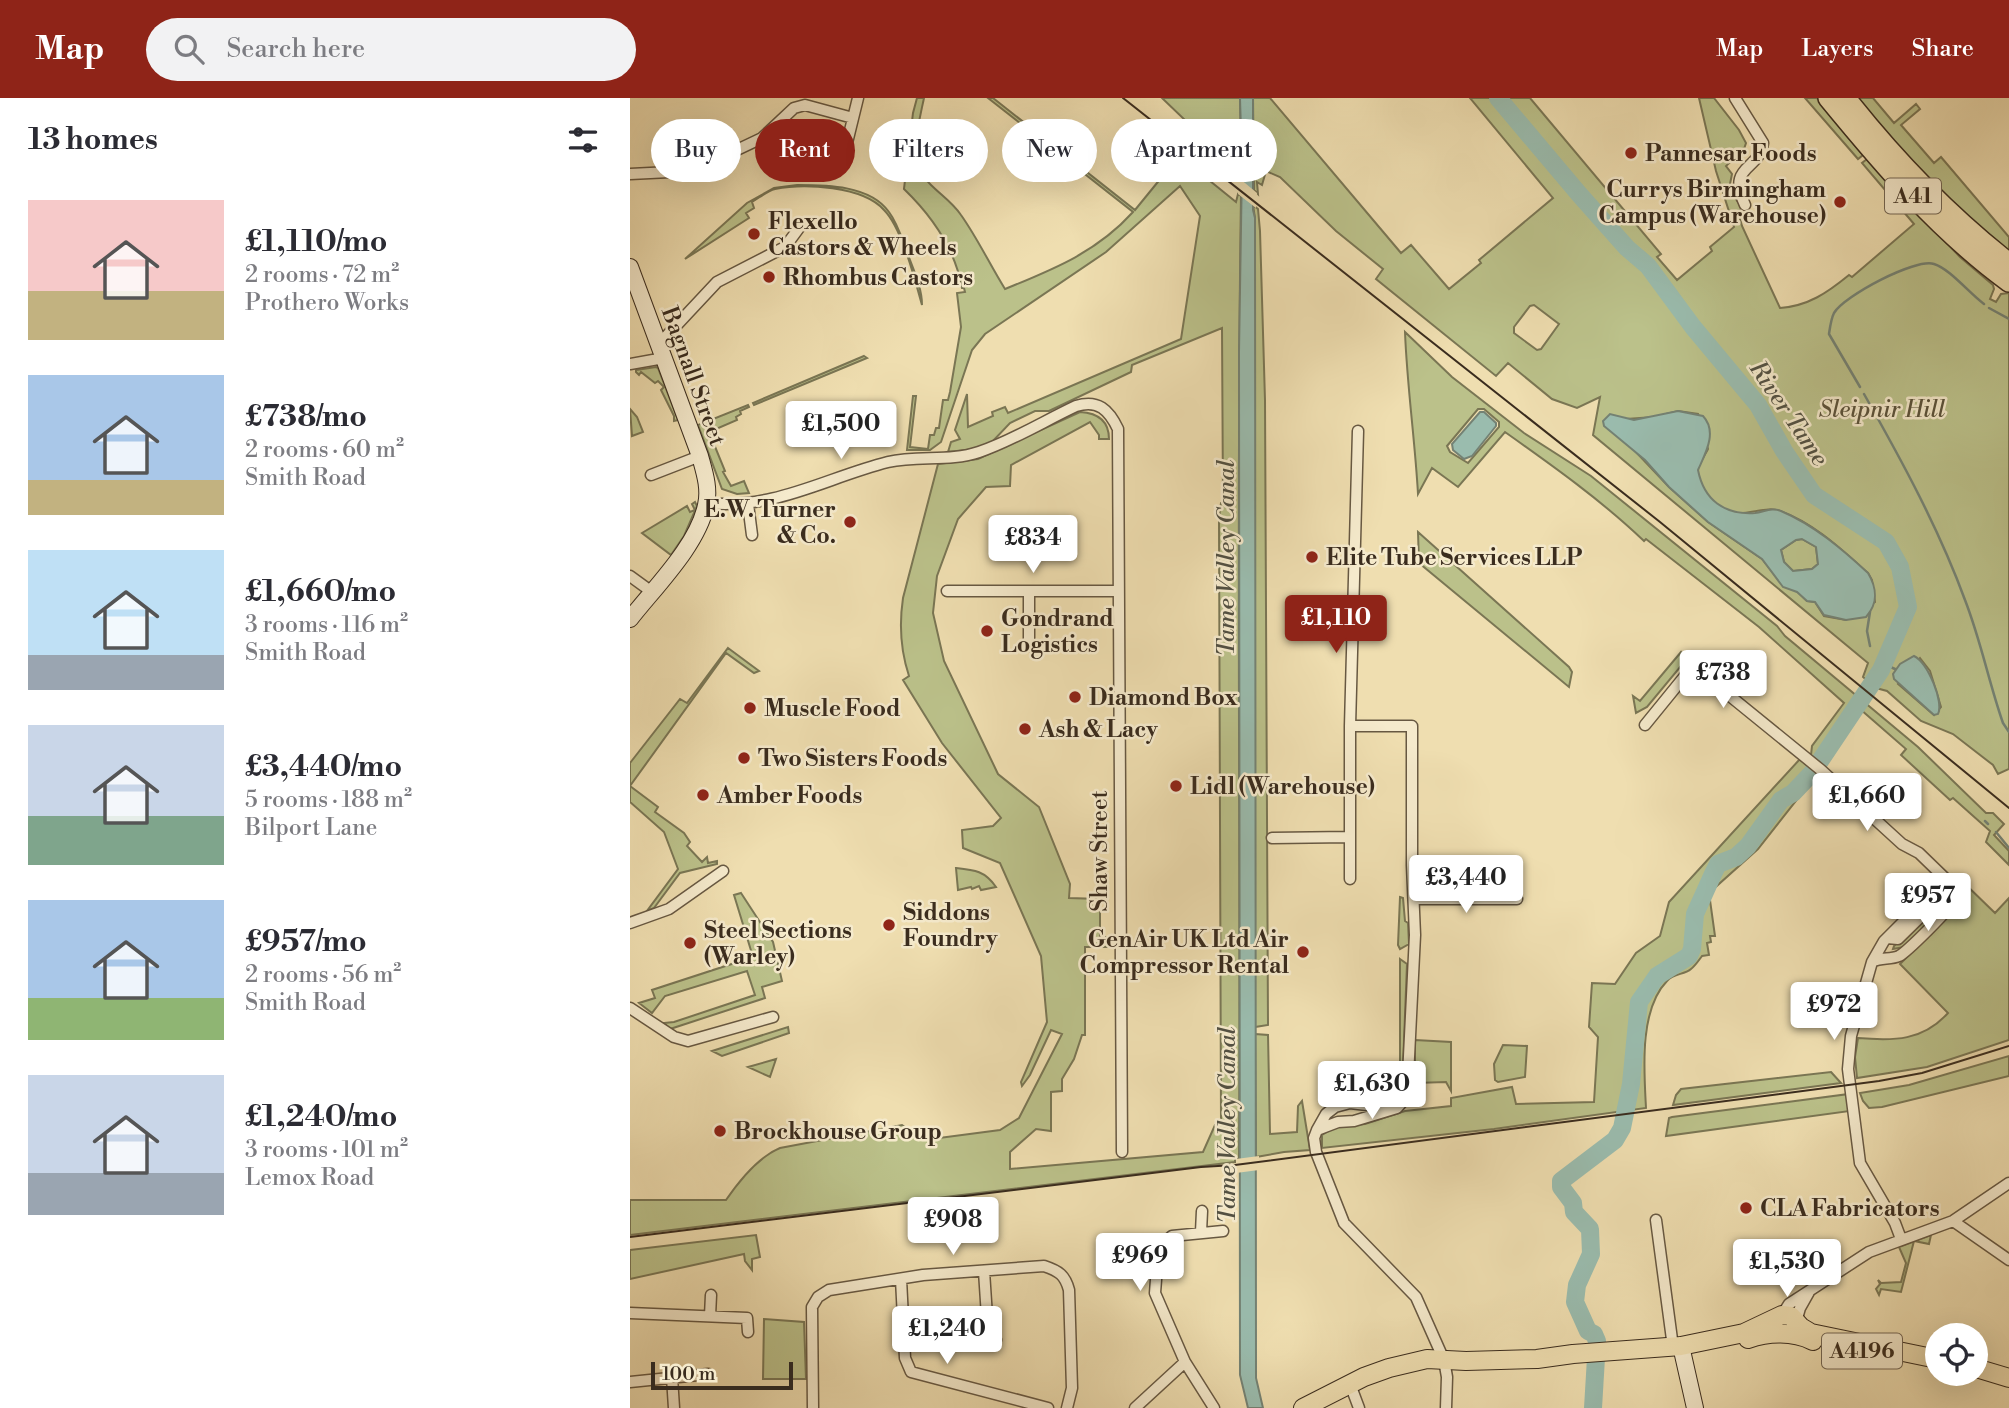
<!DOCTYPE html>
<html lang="en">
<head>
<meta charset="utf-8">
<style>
  body { margin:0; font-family:"Libre Bodoni",serif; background:#f2f2f3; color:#2b2b33; height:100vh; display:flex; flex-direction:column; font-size:26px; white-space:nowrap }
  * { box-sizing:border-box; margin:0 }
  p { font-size:23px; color:#7c7c81 }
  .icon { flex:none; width:38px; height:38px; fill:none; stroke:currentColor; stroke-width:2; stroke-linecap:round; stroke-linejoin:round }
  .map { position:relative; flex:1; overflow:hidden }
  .details { display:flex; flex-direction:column; background:#fff; width:630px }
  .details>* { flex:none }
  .top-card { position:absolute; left:21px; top:21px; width:665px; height:63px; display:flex; gap:14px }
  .fabs { position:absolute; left:1295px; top:1225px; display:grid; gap:14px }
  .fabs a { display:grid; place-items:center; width:63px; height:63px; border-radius:50%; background:#fff; box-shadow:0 7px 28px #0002; font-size:35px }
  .scale { position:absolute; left:21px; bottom:18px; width:142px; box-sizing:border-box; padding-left:7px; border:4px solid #3a2c1e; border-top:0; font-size:19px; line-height:24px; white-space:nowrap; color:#3a2c1e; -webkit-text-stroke:5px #f5eacc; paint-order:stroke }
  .price { position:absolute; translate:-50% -60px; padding:0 16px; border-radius:7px; background:#fff; color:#222; font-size:23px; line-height:46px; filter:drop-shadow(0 2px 4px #0008) }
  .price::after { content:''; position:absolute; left:50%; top:42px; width:21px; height:16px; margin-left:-10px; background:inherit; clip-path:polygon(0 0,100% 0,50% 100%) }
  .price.on { background:#8f2418; color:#fff }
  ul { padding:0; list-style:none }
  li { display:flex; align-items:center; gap:21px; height:175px; padding:0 28px }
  li span { display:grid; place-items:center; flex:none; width:196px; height:140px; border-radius:0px; color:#555 }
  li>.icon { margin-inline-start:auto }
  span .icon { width:84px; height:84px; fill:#fffc; stroke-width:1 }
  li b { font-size:30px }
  h2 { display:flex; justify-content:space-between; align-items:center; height:84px; padding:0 28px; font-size:30px }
  .chip { padding:0 24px; border-radius:32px; background:#fff; box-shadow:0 7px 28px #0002; font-size:24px; line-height:63px }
  .chip.on { background:#8f2418; color:#fff }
  header { display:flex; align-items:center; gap:42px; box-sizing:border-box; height:98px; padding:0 35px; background:#8f2418; color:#fff }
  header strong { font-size:33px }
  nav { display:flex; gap:38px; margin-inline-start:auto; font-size:24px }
  .search { width:490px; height:63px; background:#f2f2f3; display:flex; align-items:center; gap:18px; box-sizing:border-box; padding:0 24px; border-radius:38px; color:#7c7c81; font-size:26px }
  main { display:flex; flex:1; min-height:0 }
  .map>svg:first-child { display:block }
  .green { fill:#bbc18a; stroke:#7a7654; stroke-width:2; fill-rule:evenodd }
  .water { fill:#9abcae; stroke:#748274; stroke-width:2; fill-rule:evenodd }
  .pier { fill:#efdeb0 }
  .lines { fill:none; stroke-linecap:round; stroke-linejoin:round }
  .stream { stroke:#748274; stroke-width:2.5 }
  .river { stroke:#9abcae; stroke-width:18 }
  .street-casing { stroke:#675842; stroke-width:13 }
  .secondary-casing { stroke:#3a2c1e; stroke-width:18 }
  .primary-casing { stroke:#3a2c1e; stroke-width:20 }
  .highway-casing { stroke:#3a2c1e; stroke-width:22 }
  .street { stroke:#f5eacc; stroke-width:10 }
  .secondary { stroke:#f5eacc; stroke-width:16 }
  .primary { stroke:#efdeb0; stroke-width:18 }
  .highway { stroke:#efdeb0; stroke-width:19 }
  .tram { stroke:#3a2c1e; stroke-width:2 }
  .poi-dot { fill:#8f2418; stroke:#f5eacc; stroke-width:2.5 }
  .labels { text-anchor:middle; stroke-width:5; stroke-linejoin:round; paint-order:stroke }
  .shield { fill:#f5eacc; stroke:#726552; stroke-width:2 }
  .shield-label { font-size:21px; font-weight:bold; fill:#3a2c1e }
  .poi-label { font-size:23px; font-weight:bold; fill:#3a2c1e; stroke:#f5eacc; text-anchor:start }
  .street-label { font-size:23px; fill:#3a2c1e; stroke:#f5eacc }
  .park-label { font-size:23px; font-style:italic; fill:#5a5139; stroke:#f5eacc }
  .water-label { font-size:24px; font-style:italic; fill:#525042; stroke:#f5eacc }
</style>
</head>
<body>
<header>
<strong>Map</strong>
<div class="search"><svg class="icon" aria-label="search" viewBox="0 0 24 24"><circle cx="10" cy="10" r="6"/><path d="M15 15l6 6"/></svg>Search here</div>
<nav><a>Map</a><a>Layers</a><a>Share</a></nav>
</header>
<main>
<section class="details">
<h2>13 homes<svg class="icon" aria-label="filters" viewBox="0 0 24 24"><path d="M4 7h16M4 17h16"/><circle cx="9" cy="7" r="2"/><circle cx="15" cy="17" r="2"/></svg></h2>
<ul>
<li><span style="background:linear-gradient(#f6c9c9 65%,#c2b280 0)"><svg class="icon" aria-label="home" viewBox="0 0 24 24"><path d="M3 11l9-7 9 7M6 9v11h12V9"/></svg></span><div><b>£1,110/mo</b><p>2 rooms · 72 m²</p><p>Prothero Works</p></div></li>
<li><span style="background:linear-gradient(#a9c7e8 75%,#c2b280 0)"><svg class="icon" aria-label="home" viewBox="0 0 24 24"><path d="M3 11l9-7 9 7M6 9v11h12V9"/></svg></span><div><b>£738/mo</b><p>2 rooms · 60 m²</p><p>Smith Road</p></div></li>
<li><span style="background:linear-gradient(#bfe0f5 75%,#9aa5b1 0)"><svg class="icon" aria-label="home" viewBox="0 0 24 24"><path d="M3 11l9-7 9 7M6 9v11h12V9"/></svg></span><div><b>£1,660/mo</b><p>3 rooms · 116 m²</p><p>Smith Road</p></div></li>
<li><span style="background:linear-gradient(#c9d6e8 65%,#7fa58c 0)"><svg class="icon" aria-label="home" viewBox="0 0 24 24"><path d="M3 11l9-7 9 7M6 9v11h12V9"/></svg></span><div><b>£3,440/mo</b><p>5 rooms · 188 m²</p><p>Bilport Lane</p></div></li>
<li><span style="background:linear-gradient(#a9c7e8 70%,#8fb573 0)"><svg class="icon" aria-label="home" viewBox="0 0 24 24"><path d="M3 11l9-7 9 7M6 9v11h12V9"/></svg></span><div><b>£957/mo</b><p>2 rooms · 56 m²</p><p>Smith Road</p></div></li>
<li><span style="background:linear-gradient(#c9d6e8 70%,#9aa5b1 0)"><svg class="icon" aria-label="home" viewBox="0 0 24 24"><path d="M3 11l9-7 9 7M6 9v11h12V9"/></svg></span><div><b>£1,240/mo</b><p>3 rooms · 101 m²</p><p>Lemox Road</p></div></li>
</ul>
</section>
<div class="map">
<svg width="1379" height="1310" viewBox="0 0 1379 1310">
  <rect width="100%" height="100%" fill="#efdeb0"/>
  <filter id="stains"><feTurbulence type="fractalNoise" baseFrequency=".00286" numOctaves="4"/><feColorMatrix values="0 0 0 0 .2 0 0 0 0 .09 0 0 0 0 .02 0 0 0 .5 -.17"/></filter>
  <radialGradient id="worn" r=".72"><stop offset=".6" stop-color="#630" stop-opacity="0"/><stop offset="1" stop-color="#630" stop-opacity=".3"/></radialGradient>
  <path class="green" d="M287,0H294C288,29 277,63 301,87C311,97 323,105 331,117C348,141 360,167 375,191C424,171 467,154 503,114L358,0H363L505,112L549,58L606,104L608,96L611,98C606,419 611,740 609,1061H605V1064L0,1137V1102H96C109,1083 128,1059 150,1050L272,1027L294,1042L370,1032L389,1020L432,936L421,932L400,977L392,988L391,984L417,924L411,858L370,765L333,750L332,732L363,728L371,720L312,645L273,582L279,578C270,551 269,527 273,500L308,366L348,361L450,314C468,315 479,323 479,341H469V337L460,324L381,367L380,388L356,389L328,421L307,478L303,515L314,563L368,676L409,709L440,786L439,800L470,801V839H481V849H455V937H452L444,961L432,981V993L421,994V1033L406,1031L380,1054V1071L573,1054L585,1027H591L589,420L591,405L593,404L592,230L502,267L501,274L419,313H405L380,325L362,344L353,350L318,354L321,344L330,341L325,332L337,296L338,329L363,318L362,314L375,309L378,315L551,241L570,118L550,88L476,154L355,236L342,252L311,344L300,352H277L283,298H286L280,349L298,351L300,337H304L306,330H309L313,302H318L320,294L331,229L327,195L335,194L334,190H332C325,151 303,119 274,91L283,15Z
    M532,0H610L611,48L601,46L602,57L611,56L612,82L609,80V67L583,49Z
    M623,0H640L771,155L781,147L819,191L851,165L849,162L923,100L840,0H900L1031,156L1027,159L1047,182L1082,153L1080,149L1104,129L1086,73L1069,0H1084L1109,32L1116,45L1114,51L1096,68L1102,76L1099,91L1112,110L1108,114L1112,128L1150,210C1178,208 1197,195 1219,177L1222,179L1284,126L1232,65L1237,61L1330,159L1363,187L1364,191L1360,201L1366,204L1371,196L1379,195V671L1368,676L1363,667L1323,636L1291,623L1257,593L1246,590L1233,579L1238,565L963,337L970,299L947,310L922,301L878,265L866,278L746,181L753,171L706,133L650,79L636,73L632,87L627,84L628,96L624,92ZM904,207L929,226L911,251L907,252L884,235V229L900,208ZM1048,313L1068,316L1078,351C1075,357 1070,364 1068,370C1064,391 1088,413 1107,415C1121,416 1138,408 1150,413C1184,425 1212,452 1238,475L1242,482L1245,504L1216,522L1194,518L1185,504L1177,503L1168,494L1152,486L1132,461L1078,424L1039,389L1004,352L997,321L1024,319ZM1290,560L1300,573L1311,609L1304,617L1268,586Z
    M1175,0H1187L1233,57L1228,61Z
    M1224,0H1243L1264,25L1286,6L1290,11L1271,27L1304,65L1311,59L1379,139V157L1346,132Z
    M167,87C196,87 240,87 259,114C268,126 272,141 277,154C283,171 292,189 292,207C285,182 272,130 254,112C233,88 174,85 145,91C137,93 129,100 122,104L124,110L116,115L119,120L55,161L117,105L144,90Z
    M623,107L628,111L630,133L635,302L638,927L625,929V120Z
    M775,234L822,279L894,335L961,378L1147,528L1155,538L1288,649L1356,715H1363L1374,726L1364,737L1379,753V767L1356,744L1360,733L1323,700L1320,702L1271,657L1276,651L1230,611L1201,652L1203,657L1193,668L1181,657L1182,648L1214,605L1129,529L1016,441L1014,443C971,402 923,368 875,334L828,389L802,370L788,396C785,342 777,288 775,234ZM848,311H854L869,324V329L838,365L820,354L817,348Z
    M234,258L237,260L124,307L123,305Z
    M26,269L28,270L48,322L44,323V318L31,292L34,289L28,283L25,285L11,274L9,277L6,274V272Z
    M118,307L119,309L110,313L111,316L106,319L107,322L79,334L95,373L93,374L101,388L114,383L119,395L107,396L92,391L68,327Z
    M0,311L7,319L13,334L2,338Z
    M65,404L67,408L54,438L41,457L12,435L57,408L60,414L65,412L62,406Z
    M788,434L939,569L942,574L939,589L789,465Z
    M1172,441L1186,449L1188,466L1182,471L1163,473L1154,464L1151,452L1166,442Z
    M98,550L129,573L124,575L96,555L0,688L28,709L25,714L54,735L60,744L57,748L72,764L77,759L78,765L87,763V766L50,775L24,810L17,813L48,771L34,734L0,704V665L50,601L57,605Z
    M1051,554L1056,562L1017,609L1006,615L1003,598L1010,603Z
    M1170,661L1187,676L1128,751L1079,795L1085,838H1080L1081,844L1077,845L1079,857L1072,858C1069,862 1065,868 1061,871C1054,877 1044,875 1037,883C1009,912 1014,972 1016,1010L864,1031L692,1050V1037L705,1029L735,1026L775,1013L821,1008V1000L882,989L886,1006L964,1004L968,939L959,929L962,885L985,886L1006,855L1030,838L1039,804Z
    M326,770C345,772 355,773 366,789L351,792L349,788L342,791L341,789L328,792Z
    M1332,783L1365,815L1379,800V942L1297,969L1227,980L1225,959L1228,940C1264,943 1293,943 1318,915L1270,866L1329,807L1331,795L1329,786Z
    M111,795L143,844L152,883L132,889L135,900L40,931L34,925L44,924L125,897L117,873L35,898L22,915L9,905L25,900L22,892L123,859L104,797Z
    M1318,797L1319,804L1274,849L1263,851L1264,848Z
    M770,799L773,800L775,823L778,825L779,846L770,851L768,847Z
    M770,861L777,866L772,993L758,1003L721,1001L720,989H723L724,999L764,997L770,993Z
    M158,929L159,935L92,958L82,953Z
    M625,936L638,937L640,1036L667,1034L668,1008L672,1003L680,1052L654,1054L626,1059Z
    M785,942L821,944V993L816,984L785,985Z
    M873,947L897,948L895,979L868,984L865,982L864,966Z
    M1379,958V978L1252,1009L1239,1010L1233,1003L1230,995L1279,987Z
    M146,961L140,979L118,969Z
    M1201,974L1211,985L1043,1007L1046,997L1051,991Z
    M1219,996L1220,1013L1036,1038L1039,1020L1042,1019Z
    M126,1137L130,1159L122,1161V1172L115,1163L114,1156L0,1181V1152Z
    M1301,1137L1299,1146L1284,1143L1271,1194L1251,1191L1249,1197L1246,1191L1250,1186L1248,1182L1251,1185L1271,1184L1276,1165L1269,1149Z
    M134,1221L174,1224L176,1281H133Z"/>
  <path class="water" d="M610,0H623V112L625,120L626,1280L633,1310H618L610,1277L609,254L612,67Z
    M1048,313L1073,318C1088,334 1075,356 1068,372C1074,402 1094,417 1125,415C1134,414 1142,409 1151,413C1184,427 1212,451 1238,475C1247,490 1248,506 1236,519L1216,522L1194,517L1185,504L1177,503L1167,494L1153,489L1132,461L1078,424L1039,389L1015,362L974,328L973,323L980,316L1004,322ZM1172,441L1186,449L1188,466L1182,471L1163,473L1154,464L1151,452L1166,442Z
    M850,314H854L866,325V328L842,358L834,361L823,352L822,346Z
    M1284,558C1298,565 1314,604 1308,616L1304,617L1264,581L1263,576L1270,566Z"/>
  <path class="pier" d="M609,80L627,95L626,110L608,96Z
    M629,1058V1072L606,1075V1061Z"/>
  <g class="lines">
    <path class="stream" d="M1359,210L1379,221
      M1230,289L1199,236C1200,229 1201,221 1204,215C1214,198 1285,160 1304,166C1320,171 1339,195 1354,206
      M1234,296C1272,363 1309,431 1335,502C1351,543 1359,585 1373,625L1379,634
      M1240,514L1237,533L1240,548
      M1252,555L1257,557
      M1254,566L1265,571
      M1227,606L1231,608
      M1355,723L1358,726
      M1366,734L1379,750"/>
    <path class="river" d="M868,0L949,96L997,150L1018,168L1063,229L1128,307L1154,353L1184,397L1256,444L1270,469L1278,509L1251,572L1182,675L1163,695L1151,702L1118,748L1106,759L1088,766L1083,776L1065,816L1062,851L1059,858L1027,878L1009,904L1001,986L992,1030L985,1042L931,1083V1089L943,1105L944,1114L960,1131L961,1156L947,1187L945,1204L958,1233L964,1236L967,1243L963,1310"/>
    <defs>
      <path id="street" d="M1105,0L1133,45C1130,73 1096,66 1115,107
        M214,57L228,0
        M0,76L60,73L71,69L132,40L164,10L175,7L223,20
        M29,246L87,184L155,149L169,130
        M0,266L34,260
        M21,377L70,358
        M77,405C145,412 195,380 258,364C288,357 320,364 349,354C382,343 414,323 446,308C468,301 479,312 488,331L492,1054
        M118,406L122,437
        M0,478L22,494
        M317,493H488
        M399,493V548
        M1015,627L1063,568L1191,672L1272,746L1289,755L1322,787C1325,792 1326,797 1324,803C1321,810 1277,854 1269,858C1260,862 1251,859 1242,864L1221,938L1218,971L1230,1065L1265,1125L1271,1141
        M642,740L719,739
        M720,781V628L728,333
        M784,801H887
        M0,825L39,811L93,773
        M1257,840L1268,841L1322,788
        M1242,864L1254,843L1316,781
        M0,910L44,939L58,943L143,919
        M762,1010L720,1005L705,1009L696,1016L687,1032L684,1040L686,1054L714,1125L786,1199L814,1262L817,1279L816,1310
        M687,1032L708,1024L724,1023L767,1010L777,999L785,837L782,767V628H720
        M1026,1122L1043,1249
        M1323,1123L1379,1162
        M571,1134L572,1113
        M354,1173L358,1234L366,1242
        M271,1181L275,1260L281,1274L418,1310
        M0,1215L117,1220L118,1234
        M1152,1217L1159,1206L1239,1154L1323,1123L1379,1085
        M80,1218L81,1197
        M1166,1224L1170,1210L1179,1194
        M42,1279L44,1310
        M0,1284L78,1276
        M720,1286L729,1310
        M183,1310L182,1209L188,1199L199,1192L293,1177L414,1168C429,1173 435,1177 439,1192L442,1290L437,1310
        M505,1310L555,1264
        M584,1310L555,1264L525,1195L528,1155L534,1145L542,1138L593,1133"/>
      <path id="secondary" d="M0,169L70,358C74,373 80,390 76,407C68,447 25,489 0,521
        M1051,1248L1065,1310"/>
      <path id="primary" d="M1118,1241C1138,1234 1163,1233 1183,1243
        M1346,1270L1379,1280
        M673,1310L734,1279L759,1270L797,1261L836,1263L907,1261L943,1256L1051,1248L1114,1235L1152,1217L1161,1218L1171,1229L1181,1235L1307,1261"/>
      <path id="highway" d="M1198,0C1253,67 1309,133 1379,184
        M1216,0C1264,61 1318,117 1379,165"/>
    </defs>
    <use href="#street" class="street-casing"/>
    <use href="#secondary" class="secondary-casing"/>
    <use href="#primary" class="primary-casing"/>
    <use href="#highway" class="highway-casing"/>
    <use href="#street" class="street"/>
    <use href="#secondary" class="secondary"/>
    <use href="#primary" class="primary"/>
    <use href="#highway" class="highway"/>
    <path class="tram" d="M493,0L1030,424L1379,710
      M0,1139L571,1069L605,1067L1249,983L1292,975L1379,948"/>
  </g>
  <g class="poi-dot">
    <circle cx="1001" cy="55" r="7"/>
    <circle cx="1210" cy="104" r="7"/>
    <circle cx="124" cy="136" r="7"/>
    <circle cx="139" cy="179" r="7"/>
    <circle cx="220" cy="424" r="7"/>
    <circle cx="682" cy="459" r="7"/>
    <circle cx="357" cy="533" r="7"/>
    <circle cx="445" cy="599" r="7"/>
    <circle cx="120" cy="610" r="7"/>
    <circle cx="395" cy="631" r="7"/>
    <circle cx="114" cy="660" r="7"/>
    <circle cx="546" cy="688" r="7"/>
    <circle cx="73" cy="697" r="7"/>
    <circle cx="259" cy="827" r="7"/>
    <circle cx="60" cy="845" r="7"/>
    <circle cx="673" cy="854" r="7"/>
    <circle cx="90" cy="1033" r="7"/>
    <circle cx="1116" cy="1110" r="7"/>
  </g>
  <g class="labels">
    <g class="shield">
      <rect x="1255" y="80.5" width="56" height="35" rx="5"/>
      <rect x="1192" y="1235.5" width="80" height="35" rx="5"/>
    </g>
    <g class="shield-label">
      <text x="1283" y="105">A41</text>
      <text x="1232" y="1260">A4196</text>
    </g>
    <g class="poi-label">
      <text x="1015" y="63">Pannesar Foods</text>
      <text x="1196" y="99" text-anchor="end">Currys Birmingham<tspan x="1196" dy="26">Campus (Warehouse)</tspan></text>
      <text x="138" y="131">Flexello<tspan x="138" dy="26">Castors &amp; Wheels</tspan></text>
      <text x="153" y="187">Rhombus Castors</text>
      <text x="206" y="419" text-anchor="end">E.W. Turner<tspan x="206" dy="26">&amp; Co.</tspan></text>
      <text x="696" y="467">Elite Tube Services LLP</text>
      <text x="371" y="528">Gondrand<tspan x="371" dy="26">Logistics</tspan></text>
      <text x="459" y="607">Diamond Box</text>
      <text x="134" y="618">Muscle Food</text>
      <text x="409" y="639">Ash &amp; Lacy</text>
      <text x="128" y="668">Two Sisters Foods</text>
      <text x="560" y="696">Lidl (Warehouse)</text>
      <text x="87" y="705">Amber Foods</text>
      <text x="273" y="822">Siddons<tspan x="273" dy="26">Foundry</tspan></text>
      <text x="74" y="840">Steel Sections<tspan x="74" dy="26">(Warley)</tspan></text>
      <text x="659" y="849" text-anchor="end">GenAir UK Ltd Air<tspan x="659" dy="26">Compressor Rental</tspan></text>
      <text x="104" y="1041">Brockhouse Group</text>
      <text x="1130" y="1118">CLA Fabricators</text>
    </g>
    <g class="street-label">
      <text transform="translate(64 278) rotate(70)" y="8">Bagnall Street</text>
      <text transform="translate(469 753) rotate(-90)" y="8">Shaw Street</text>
    </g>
    <g class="park-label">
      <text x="1252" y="319">Sleipnir Hill</text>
    </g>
    <g class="water-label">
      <text transform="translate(1159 315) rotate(56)" y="8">River Tame</text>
      <text transform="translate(596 460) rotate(-90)" y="8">Tame Valley Canal</text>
      <text transform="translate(597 1027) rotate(-90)" y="8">Tame Valley Canal</text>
    </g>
  </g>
  <rect width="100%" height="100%" filter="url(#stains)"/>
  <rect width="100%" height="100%" fill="url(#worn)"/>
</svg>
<div class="fabs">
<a><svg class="icon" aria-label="locate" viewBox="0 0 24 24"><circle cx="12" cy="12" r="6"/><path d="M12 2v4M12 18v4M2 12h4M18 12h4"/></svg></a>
</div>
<div class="scale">100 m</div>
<b class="price" style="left:211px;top:363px">£1,500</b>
<b class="price" style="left:403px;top:477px">£834</b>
<b class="price on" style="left:706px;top:557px">£1,110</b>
<b class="price" style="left:1093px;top:612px">£738</b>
<b class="price" style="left:1237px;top:735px">£1,660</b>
<b class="price" style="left:836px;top:817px">£3,440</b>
<b class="price" style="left:1298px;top:835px">£957</b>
<b class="price" style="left:1204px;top:944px">£972</b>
<b class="price" style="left:742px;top:1023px">£1,630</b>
<b class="price" style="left:323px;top:1159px">£908</b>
<b class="price" style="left:510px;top:1195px">£969</b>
<b class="price" style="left:1157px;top:1201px">£1,530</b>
<b class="price" style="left:317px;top:1268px">£1,240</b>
<div class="top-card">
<a class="chip">Buy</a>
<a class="chip on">Rent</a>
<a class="chip">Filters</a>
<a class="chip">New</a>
<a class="chip">Apartment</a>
</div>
</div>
</main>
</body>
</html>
